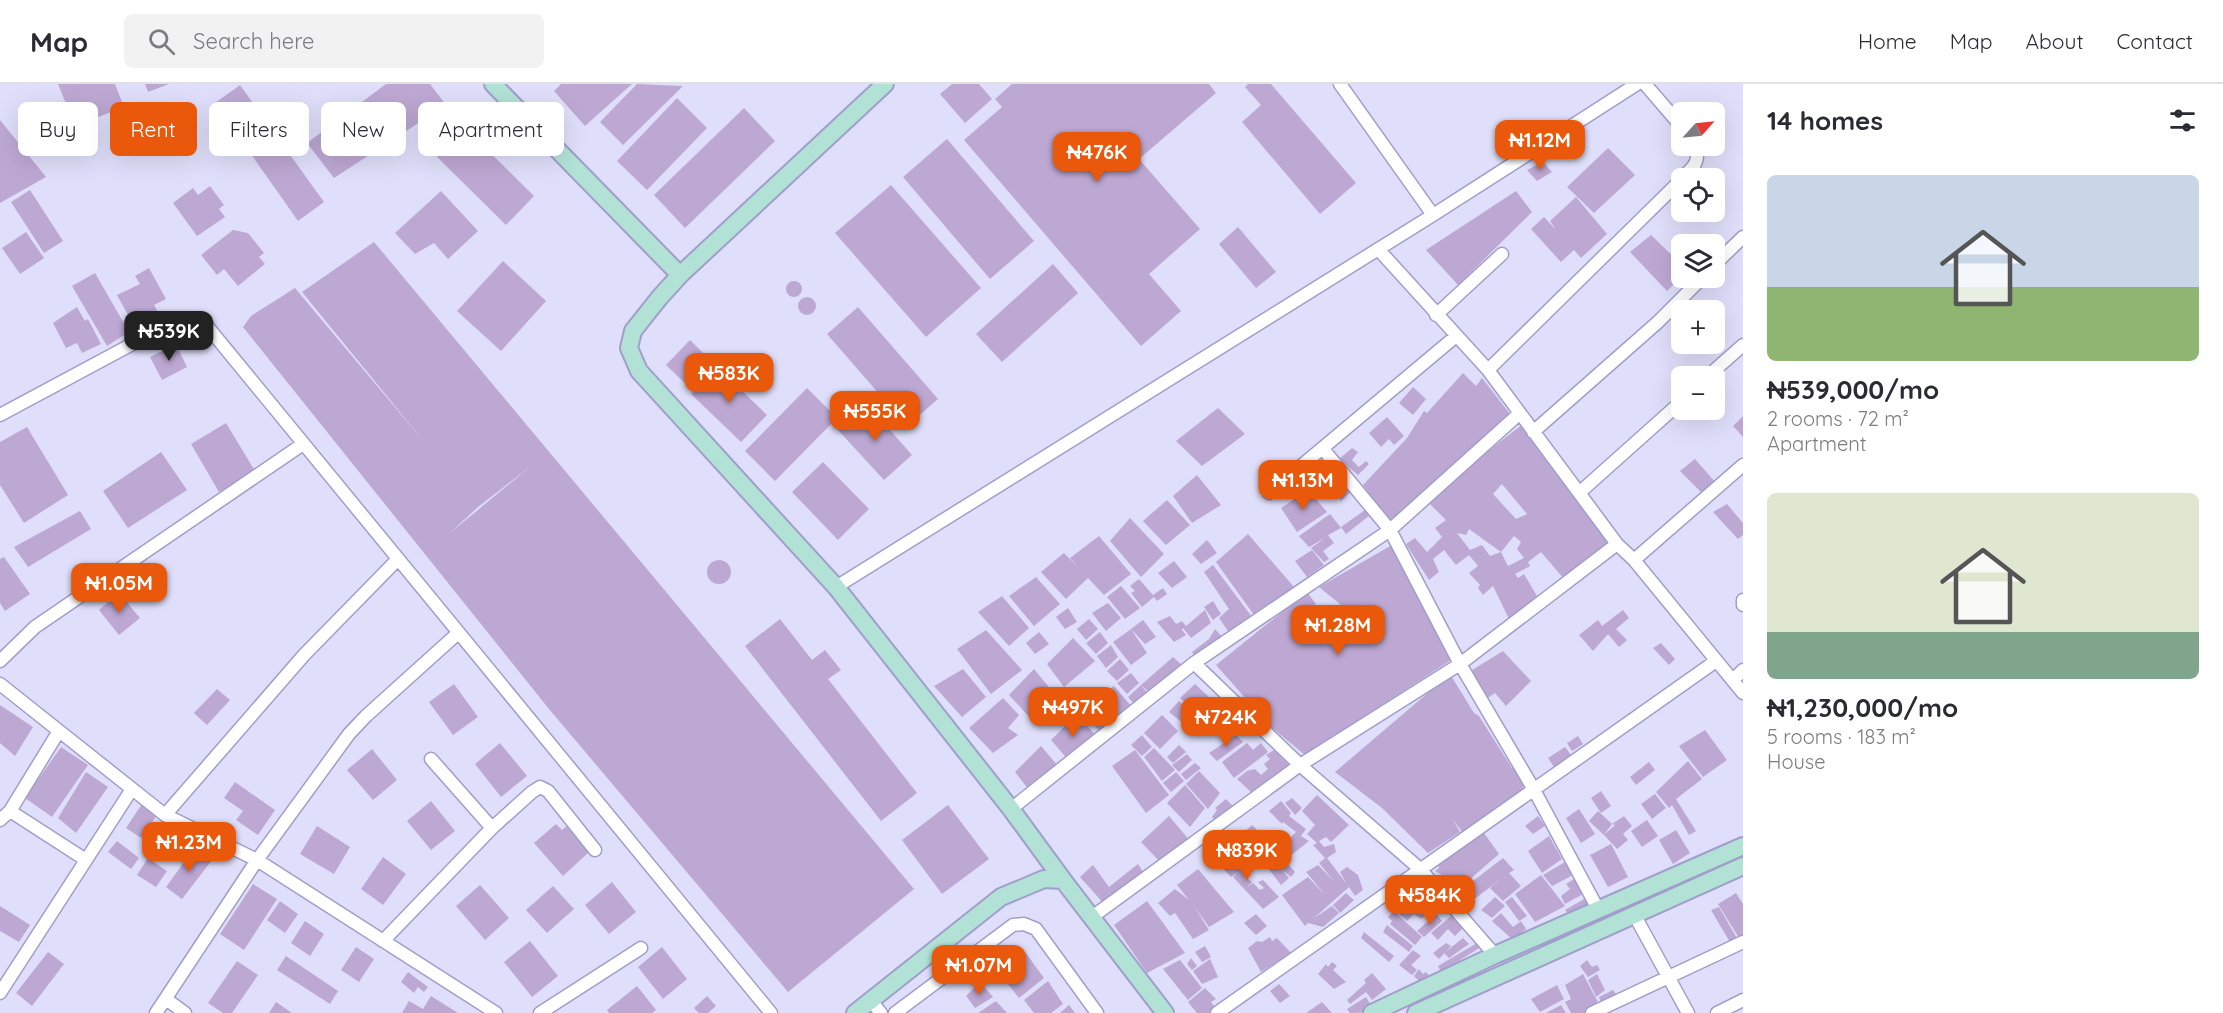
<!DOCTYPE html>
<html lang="en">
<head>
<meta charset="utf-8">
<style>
  body { margin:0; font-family:Quicksand,sans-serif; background:#f2f2f3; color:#2b2b33; height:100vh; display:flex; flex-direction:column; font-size:22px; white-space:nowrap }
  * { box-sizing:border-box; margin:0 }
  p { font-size:20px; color:#7c7c81 }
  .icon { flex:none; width:33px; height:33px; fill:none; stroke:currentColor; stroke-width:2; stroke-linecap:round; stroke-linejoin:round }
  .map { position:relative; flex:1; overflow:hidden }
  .panel { display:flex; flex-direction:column; background:#fff; width:480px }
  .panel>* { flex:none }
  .guide { position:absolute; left:18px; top:18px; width:570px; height:54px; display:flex; gap:12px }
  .needle { width:39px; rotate:63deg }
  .tools { position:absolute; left:1671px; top:18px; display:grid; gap:12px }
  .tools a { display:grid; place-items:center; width:54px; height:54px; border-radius:9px; background:#fff; box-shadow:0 6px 24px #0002; font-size:30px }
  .price { position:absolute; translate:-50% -51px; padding:0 14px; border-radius:12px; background:#ea580c; color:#fff; font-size:20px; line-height:39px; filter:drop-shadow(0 2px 3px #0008) }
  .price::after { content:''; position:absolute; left:50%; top:36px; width:18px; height:14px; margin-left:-9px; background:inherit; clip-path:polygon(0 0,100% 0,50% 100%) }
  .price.on { background:#222; color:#fff }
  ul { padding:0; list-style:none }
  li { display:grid; align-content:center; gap:12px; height:318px; padding:0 24px }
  li span { display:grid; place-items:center; height:186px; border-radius:9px; color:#555 }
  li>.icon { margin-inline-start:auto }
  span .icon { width:108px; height:108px; fill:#fffc; stroke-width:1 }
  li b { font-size:26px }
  h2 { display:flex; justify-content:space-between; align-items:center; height:72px; padding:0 24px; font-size:26px }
  .chip { padding:0 21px; border-radius:9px; background:#fff; box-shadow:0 6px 24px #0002; font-size:21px; line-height:54px }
  .chip.on { background:#ea580c; color:#fff }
  header { display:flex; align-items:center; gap:36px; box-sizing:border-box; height:84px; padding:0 30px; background:#fff; border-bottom:2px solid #e1e1e2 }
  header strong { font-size:28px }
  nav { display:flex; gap:33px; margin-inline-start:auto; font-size:21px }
  .search { width:420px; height:54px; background:#f2f2f3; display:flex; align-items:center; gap:15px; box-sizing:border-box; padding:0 21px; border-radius:9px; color:#7c7c81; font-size:22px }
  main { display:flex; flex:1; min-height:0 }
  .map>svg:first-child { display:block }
  .building { fill:#bda8d3; fill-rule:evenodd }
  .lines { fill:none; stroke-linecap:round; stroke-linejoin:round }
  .street-casing { stroke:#a09eca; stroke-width:15 }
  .secondary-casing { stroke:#a09eca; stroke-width:20 }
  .street { stroke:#fff; stroke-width:12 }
  .secondary { stroke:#b2e2d6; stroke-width:16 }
</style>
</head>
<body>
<header>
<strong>Map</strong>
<div class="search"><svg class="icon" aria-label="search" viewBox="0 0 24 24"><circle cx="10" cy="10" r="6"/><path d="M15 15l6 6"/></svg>Search here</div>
<nav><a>Home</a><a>Map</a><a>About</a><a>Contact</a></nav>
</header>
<main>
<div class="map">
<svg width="1743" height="929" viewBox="0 0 1743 929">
  <rect width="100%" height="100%" fill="#dfdffb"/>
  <path class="building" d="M58,0H115L124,23L75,42Z
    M145,0H169L148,8Z
    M386,0H430L446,21L334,94L307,59Z
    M561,0H632L585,42L554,7Z
    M637,0L683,2L623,61L600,38Z
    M952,0H979L992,15L965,39L940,10Z
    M1012,0H1209L1216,9L1139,75L1200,145L1149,190L1181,227L1141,262L964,56L1002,23L995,15Z
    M1248,0H1271L1356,99L1320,130L1242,38L1261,21L1245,3Z
    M240,1L324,118L298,137L215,19Z
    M677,14L707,44L647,106L617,77Z
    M744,24L775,57L685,144L654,111Z
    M0,36L46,93L0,119Z
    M459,38L534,112L506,141L431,67Z
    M947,55L1034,157L990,195L903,93Z
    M1608,64L1635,91L1594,129L1567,103Z
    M1543,78L1552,88L1537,97L1527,86Z
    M891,101L981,204L926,253L835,149Z
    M210,102L224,121L219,125L225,133L197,152L173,119L193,104L198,111Z
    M30,106L63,157L44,169L11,118Z
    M441,107L478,147L448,175L434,159L415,170L395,149Z
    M1516,107L1532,128L1458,201L1426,166Z
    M1576,113L1607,150L1581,174L1574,166L1561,178L1531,145L1544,133L1556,146L1550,137Z
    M1238,143L1276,188L1256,204L1219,160Z
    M233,146L248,149L264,169L259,173L265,180L238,202L224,185L217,191L201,171Z
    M26,148L44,174L20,190L2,164Z
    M1651,151L1682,181V192L1667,207L1630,168Z
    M374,158L914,805L788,908L549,625L243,243L251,232L295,204L425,359L302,208ZM531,382L450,449L478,423Z
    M503,177L546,217L501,267L457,227Z
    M1053,180L1078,209L1002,278L976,250Z
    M149,184L166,215L154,221L158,228L151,232L154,237L143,243L140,237L133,240L117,211L140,200L135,192Z
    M95,189L129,248L107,262L72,202Z
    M786 205a8 8 0 1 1 16 0a8 8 0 1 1-16 0Z
    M798 222a9 9 0 1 1 18 0a9 9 0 1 1-18 0Z
    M77,223L85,237L88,235L101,260L82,269L77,259L66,264L53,239Z
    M858,223L938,315L907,342L827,250Z
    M690,256L712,278L688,302L666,281Z
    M176,260L187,283L162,296L150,273Z
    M717,283L767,331L741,358L691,310Z
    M1463,289L1476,302L1482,294L1510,330L1391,440L1363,401L1407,354L1424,327L1427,329Z
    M1413,303L1426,315L1413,331L1399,319Z
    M807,304L837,334L775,397L745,367Z
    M866,319L912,371L884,396L837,345Z
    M1218,324L1245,350L1202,382L1176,357Z
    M1743,332V353L1733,342Z
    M1387,333L1404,352L1394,361L1389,355L1381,363L1369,349Z
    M226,339L255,387L219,408L191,360Z
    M1523,340L1608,458L1564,495L1541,468L1528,478L1530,482L1515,490L1518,494L1524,490L1537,512L1509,535L1493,502L1483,511L1478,504L1480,501L1469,489L1478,482L1469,471L1456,481L1444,466L1433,475L1439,488L1429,496L1406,460L1415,454L1427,468L1442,453L1435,444L1446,436L1429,419L1470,381ZM1502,400L1527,430L1516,435L1493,410ZM1469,445L1501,468L1514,452L1521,458L1517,465L1524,474L1508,482L1501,468L1490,472L1482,461L1470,466L1457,449L1466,451Z
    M27,343L68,411L24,439L0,401V358Z
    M1352,364L1358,368L1352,376L1359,383L1366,377L1369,380L1358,391L1339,375Z
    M161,368L187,406L128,444L103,407Z
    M1695,375L1716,399L1706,413L1680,387Z
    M823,378L869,425L838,456L792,408Z
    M1334,385L1352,406L1341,417L1333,403L1325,410L1316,399Z
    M1197,391L1221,421L1192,439L1173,412Z
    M1308,406L1327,428L1297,448L1281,424Z
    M1167,416L1190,441L1166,461L1143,437Z
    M1727,420L1743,439V451L1738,455L1713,428Z
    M1365,426L1370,431L1346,450L1341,443Z
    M80,427L91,445L28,483L14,463Z
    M1330,430L1341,444L1328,451L1334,459L1323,467L1329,475L1324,478L1311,464L1325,454L1309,463L1299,452Z
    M1130,434L1164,470L1141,493L1110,457Z
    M1248,450L1294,503L1254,531L1216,478Z
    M1099,452L1131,490L1104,511L1088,494L1066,515L1041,488L1064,469L1077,482L1070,474Z
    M1207,456L1217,469L1201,480L1192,470Z
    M1392,461L1451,576L1305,671L1271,643L1216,581L1307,508L1316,520L1309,524L1312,529L1303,536L1306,540L1326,529L1333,540L1321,554L1324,556L1330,549L1339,557L1370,533L1362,520L1352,530L1319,503Z
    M1312,466L1324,481L1307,493L1295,477Z
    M4,473L30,510L5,527L0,519V475Z
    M707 488a12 12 0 1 1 24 0a12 12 0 1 1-24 0Z
    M1174,477L1187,493L1172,504L1158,489Z
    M1213,481L1252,533L1230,550L1219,534L1229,525L1204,488Z
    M1036,493L1060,520L1034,542L1009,512Z
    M1139,495L1153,511L1163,504L1167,510L1157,517L1154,513L1142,523L1131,509L1135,507L1130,502Z
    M1121,502L1140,524L1125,535L1107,513Z
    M119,509L140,534L119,551L99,526Z
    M1002,512L1029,544L1009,562L978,528Z
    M1213,517L1221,530L1213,536L1204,523Z
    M1108,519L1121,534L1106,547L1092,529Z
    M1068,524L1077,538L1065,545L1056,533Z
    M1205,526L1211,539L1191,554L1183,544L1182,546L1186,551L1174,558L1157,538L1170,532L1176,540L1182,537L1186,542Z
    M1623,526L1629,534L1616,545L1627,556L1619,563L1608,550L1593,567L1579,551L1598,536L1602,542Z
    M780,535L812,576L825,566L841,586L828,595L917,709L881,737L745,562Z
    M1089,535L1098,545L1086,556L1077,545Z
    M1143,536L1156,553L1145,560L1131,545Z
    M1131,545L1147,569L1131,581L1113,558Z
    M1215,545L1223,554L1193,576L1191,573L1194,571L1192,568L1209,555Z
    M986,546L1022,586L991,610L957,565Z
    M1039,548L1049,560L1035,570L1026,559Z
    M1100,548L1108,559L1096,570L1086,559Z
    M1073,554L1095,577L1064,603L1047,580Z
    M1661,559L1675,575L1669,581L1653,564Z
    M1111,561L1118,573L1106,584L1097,572Z
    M1503,567L1531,597L1506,622L1495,609L1486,615L1469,588Z
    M1173,573L1183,582L1151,610L1141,601Z
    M1120,575L1129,586L1117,597L1107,587Z
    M963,585L986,613L962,633L934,602Z
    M1034,585L1058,614L1032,636L1009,611Z
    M1131,589L1139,599L1127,610L1117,599Z
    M1450,590L1474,629L1479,632L1512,684L1515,683L1526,701L1505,720L1463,749L1453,736L1460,748L1428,769L1382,724L1335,688Z
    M454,600L478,633L453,651L429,618Z
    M1195,600L1226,629L1210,644L1180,614Z
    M1141,601L1149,611L1135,621L1128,613Z
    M1114,602L1132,623L1102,650L1082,627Z
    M217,605L230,616L207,641L194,629Z
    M1003,614L1019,631L1008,644L1018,651L993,669L969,644Z
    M1179,617L1206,643L1199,652L1169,628Z
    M0,621L33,643L15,672L0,659Z
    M1077,630L1096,652L1069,677L1051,656Z
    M1162,631L1178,647L1160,665L1144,649Z
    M1705,646L1727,676L1703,693L1679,662Z
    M1142,651L1152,663L1142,672L1131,661Z
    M1236,651L1243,658L1217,677L1209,669Z
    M1578,652L1583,660L1572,667L1567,659Z
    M500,659L527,692L501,713L475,680Z
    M1247,659L1253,666L1261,659L1268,668L1234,694L1222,678Z
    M1179,661L1186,668L1173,679L1167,673Z
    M1041,662L1058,682L1029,706L1015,688Z
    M61,663L88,681L52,733L25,714Z
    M1565,663L1571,671L1554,683L1548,674Z
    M1154,664L1175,686L1162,697L1144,673Z
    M372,665L397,696L373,716L347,686Z
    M1135,666L1169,711L1146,729L1112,682Z
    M1274,666L1289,681L1253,710L1237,695L1247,687L1255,685L1261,691L1268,685L1264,680L1270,675L1266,671Z
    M1187,670L1192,676L1179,688L1172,681Z
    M1688,677L1702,695L1676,715L1696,747L1689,751L1672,721L1669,724L1656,708Z
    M1649,678L1655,686L1636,701L1630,693Z
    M1195,679L1201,684L1186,696L1181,690Z
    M1199,687L1220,709L1208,725L1186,700Z
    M86,688L108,703L76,749L58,734Z
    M1176,688L1184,697L1171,708L1163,699Z
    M235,698L275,726L258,751L236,736L243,727L224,714Z
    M1185,701L1205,724L1190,743L1167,719Z
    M1601,707L1611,722L1601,729L1591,714Z
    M1655,710L1666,724L1652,735L1641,720Z
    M1317,711L1349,741L1331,758L1326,753L1319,757L1324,763L1334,760L1336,768L1327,774L1346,799L1340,788L1347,783L1358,791L1363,806L1355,812L1349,803L1314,834L1332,822L1339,829L1323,843L1308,839L1305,842L1282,811L1308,793L1326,812L1306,788L1318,781L1333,796L1319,779L1325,774L1313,761L1317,759L1307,750L1315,741L1302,727Z
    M1292,714L1302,724L1295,731L1285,719Z
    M1226,715L1236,725L1218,739L1212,733L1217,726L1215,724Z
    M431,717L455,747L431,766L407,737Z
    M1281,717L1291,729L1289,732L1306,745L1301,752L1309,757L1289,773L1279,765L1296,748L1283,738L1282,740L1269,727Z
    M142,720L157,731L141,754L126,744Z
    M948,721L989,775L942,810L902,756Z
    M1579,725L1595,750L1581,759L1566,734Z
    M1598,727L1612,740L1604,751L1589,737Z
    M1169,732L1191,758L1162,780L1141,758Z
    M1538,732L1545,742L1533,750L1525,742Z
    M1624,732L1632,742L1623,750L1628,756L1617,765L1604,751L1615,741L1612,740Z
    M1647,736L1658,752L1642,763L1631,747Z
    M556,740L562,746L567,742L589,768L563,792L534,759Z
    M1252,741L1270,759L1264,766L1272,776L1266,767L1271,761L1288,776L1282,781L1287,779L1295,788L1291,793L1282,786L1289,794L1281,801L1251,762L1239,753Z
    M317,742L350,763L334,790L300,770Z
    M1676,746L1690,769L1673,780L1659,756Z
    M179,749L192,758L181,775L168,767Z
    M1484,749L1499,770L1462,802L1435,787L1439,784L1438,780Z
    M1549,752L1562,775L1542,789L1528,767Z
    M1237,754L1244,758L1239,764L1229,760Z
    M117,757L139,774L131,785L108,768Z
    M1611,760L1628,793L1608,803L1590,771Z
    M195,763L212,776L182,815L166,803Z
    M1221,766L1240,786L1244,782L1251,787L1241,797L1246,793L1252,798L1247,803L1253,799L1260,806L1264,804L1258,798L1263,796L1279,813L1263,825L1233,793L1238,788L1231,793L1213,774Z
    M383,773L406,790L383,821L361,805Z
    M148,774L167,787L156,803L137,791Z
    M1503,774L1514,786L1509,789L1521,802L1503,817L1490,804L1501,795L1473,816L1464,804Z
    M1565,778L1573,791L1552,802L1543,791Z
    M1138,780L1145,791L1105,821L1080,793L1093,781L1109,803Z
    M1198,785L1234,828L1209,843L1194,822L1209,846L1193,855L1175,829L1170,832L1158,819L1175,805L1189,816L1177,801Z
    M1541,791L1565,822L1535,838L1515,810Z
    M1574,795L1583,810L1565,820L1561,812L1570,805L1566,800Z
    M612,798L636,828L609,850L585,821Z
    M253,800L277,815L244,866L220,850Z
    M1409,800L1419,811L1396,826L1387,817Z
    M480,801L509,834L485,856L456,822Z
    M553,802L574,825L547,849L526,826Z
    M1346,809L1354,816L1340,829L1333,821Z
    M1736,809L1743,820V853L1739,854L1718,820Z
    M1495,813L1505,822L1492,834L1481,826Z
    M1512,813L1527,832L1519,837L1505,818Z
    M1422,814L1433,826L1421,835L1414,830L1407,837L1399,830L1412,819L1419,826L1414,830L1420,828L1414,820Z
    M1586,814L1592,823L1572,834L1565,826Z
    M280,817L298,830L285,849L267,836Z
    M1147,817L1185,869L1147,889L1114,841Z
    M0,822L30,841L19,858L0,847Z
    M1719,823L1738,856L1731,860L1711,826Z
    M1394,827L1422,853L1415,861L1390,840L1392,837L1388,833Z
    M1501,829L1513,843L1521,837L1526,845L1513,856L1492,837Z
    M1256,830L1267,842L1256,851L1244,839Z
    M1436,830L1442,837L1424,853L1417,847Z
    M1451,832L1463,844L1455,852L1448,845L1438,856L1431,849Z
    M305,837L324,850L310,872L291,859Z
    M1387,841L1413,862L1409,868L1383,848Z
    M1364,848L1394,872L1389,878L1361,854Z
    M1270,853L1272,857L1277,854L1291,869L1261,888L1248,864L1257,857L1262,858Z
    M1463,854L1469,860L1449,874L1444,869Z
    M530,857L558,892L532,913L504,878Z
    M1446,859L1451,862L1439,875L1433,869Z
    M1477,859L1481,863L1441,888L1438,882Z
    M1205,862L1211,873L1202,878L1195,868Z
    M356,863L374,875L359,898L341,886Z
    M662,863L687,895L663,915L638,883Z
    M1413,866L1421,872L1411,881L1417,886L1412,891L1399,881Z
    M48,868L64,880L32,922L16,909Z
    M1025,868L1044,894L1019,914L1000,890Z
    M286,872L338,907L330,920L277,886Z
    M1191,874L1197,882L1192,886L1187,880Z
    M1210,875L1218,893L1202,900L1193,887Z
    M1180,876L1202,904L1188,916L1163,885Z
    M1587,876L1592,883L1597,881L1600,886L1588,893L1580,882Z
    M237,877L258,891L232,929H223L208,919Z
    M1332,878L1337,882L1333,886L1346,898L1334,905L1318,890L1326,880L1328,883Z
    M1419,885L1423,890L1426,888L1431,894L1421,899L1414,892Z
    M408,888L428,903L424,908L418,903L414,909L401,898Z
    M1372,889L1386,905L1372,916L1366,908L1350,920L1347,916L1366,899L1364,896Z
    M1583,890L1601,924L1592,929H1571L1565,918L1571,915L1565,901Z
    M1597,890L1605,906L1596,913L1588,896Z
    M1048,897L1063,920L1051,929H1034L1024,916Z
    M980,898L993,913L975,924L966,912Z
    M1279,900L1290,912L1280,919L1270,907Z
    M1557,901L1564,915L1540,928L1531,915Z
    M637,902L656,926L652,929H609L607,926Z
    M1205,904L1216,915L1211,918L1215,923L1218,921L1214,929H1197L1188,918Z
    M1613,906L1619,914L1602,922L1599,913Z
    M431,912L458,929H402L409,917L423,925Z
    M707,912L716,922L708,929H699L694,924Z
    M1366,913L1375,928L1350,929L1347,925Z
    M996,917L1007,929H978Z
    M276,918L292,929H269Z
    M1322,918L1332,929H1306Z
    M1069,921L1075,929H1060Z
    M1561,921L1566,929H1546Z"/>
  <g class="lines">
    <defs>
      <path id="street" d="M1340,0L1433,131
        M1645,0L1682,43
        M1682,94C1694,83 1700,78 1696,62
        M1378,165L1488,286L1617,460L1634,476L1743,609
        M1714,181L1743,153
        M1436,231L1502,170
        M1488,286L1682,95
        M1708,292L1743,261
        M0,331L179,235H195L207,242L771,929
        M1533,348L1658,238L1702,194
        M1323,365L1390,446L1460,580L1533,704L1599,827
        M1269,409L1455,253
        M1579,409L1682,317
        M1634,476L1743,381
        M836,503L1433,131L1637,0
        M1743,516V521
        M0,577L35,543L303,360
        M1194,579L1300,681L1420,785L1495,871
        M1733,596L1743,586
        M0,600L165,731L257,776L496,929
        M431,675L492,744
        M1011,725L1194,579L1390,446L1520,329
        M10,727L86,776
        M165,731L304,571L397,476
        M0,736L10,727L59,647
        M1635,832L1688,929
        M1092,833L1300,681L1460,580L1617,460
        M383,857L492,744L532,708L540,703L548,707L595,766
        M0,909L132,705
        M166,915L185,929
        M871,917L881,929
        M156,929L257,776L349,650L366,632L457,550
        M540,929L641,864
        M895,929L1013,841L1024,840L1036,845L1097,929
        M1217,929L1716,577
        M1592,929L1743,858
        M1717,929L1743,916"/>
      <path id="secondary" d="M493,0L680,191
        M885,0L680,191L660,213L633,247L629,264L639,287L836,503L1011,725L1063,796
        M855,929L1001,813L1044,795L1063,796L1165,929
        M1372,929L1495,871L1743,762
        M1416,929L1743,782"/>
    </defs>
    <use href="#street" class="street-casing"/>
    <use href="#secondary" class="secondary-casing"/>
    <use href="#street" class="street"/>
    <use href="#secondary" class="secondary"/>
  </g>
</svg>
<div class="tools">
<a><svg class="needle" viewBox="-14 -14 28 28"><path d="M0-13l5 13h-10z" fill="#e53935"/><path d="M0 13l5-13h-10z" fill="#7c7c81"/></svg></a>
<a><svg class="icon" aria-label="locate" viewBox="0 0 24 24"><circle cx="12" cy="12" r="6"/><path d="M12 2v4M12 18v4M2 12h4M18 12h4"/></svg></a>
<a><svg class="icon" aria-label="layers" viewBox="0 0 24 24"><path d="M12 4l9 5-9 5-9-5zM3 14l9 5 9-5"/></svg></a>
<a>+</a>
<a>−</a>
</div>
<b class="price" style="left:1540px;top:87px">₦1.12M</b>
<b class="price" style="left:1097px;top:99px">₦476K</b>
<b class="price on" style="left:169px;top:278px">₦539K</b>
<b class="price" style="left:729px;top:320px">₦583K</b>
<b class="price" style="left:875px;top:358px">₦555K</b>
<b class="price" style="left:1303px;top:427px">₦1.13M</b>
<b class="price" style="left:119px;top:530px">₦1.05M</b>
<b class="price" style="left:1338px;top:572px">₦1.28M</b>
<b class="price" style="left:1073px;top:654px">₦497K</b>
<b class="price" style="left:1226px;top:664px">₦724K</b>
<b class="price" style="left:189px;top:789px">₦1.23M</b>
<b class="price" style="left:1247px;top:797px">₦839K</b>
<b class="price" style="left:1430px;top:842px">₦584K</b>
<b class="price" style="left:979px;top:912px">₦1.07M</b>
<div class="guide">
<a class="chip">Buy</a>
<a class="chip on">Rent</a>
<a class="chip">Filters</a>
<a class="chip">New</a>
<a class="chip">Apartment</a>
</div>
</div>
<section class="panel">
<h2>14 homes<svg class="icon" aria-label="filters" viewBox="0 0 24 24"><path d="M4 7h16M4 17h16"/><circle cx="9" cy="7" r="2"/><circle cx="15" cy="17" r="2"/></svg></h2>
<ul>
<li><span style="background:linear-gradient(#c9d6e8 60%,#8fb573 0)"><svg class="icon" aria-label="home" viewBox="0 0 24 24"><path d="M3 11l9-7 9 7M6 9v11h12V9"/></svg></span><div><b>₦539,000/mo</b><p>2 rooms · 72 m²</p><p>Apartment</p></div></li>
<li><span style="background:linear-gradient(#dfe7d0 75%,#7fa58c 0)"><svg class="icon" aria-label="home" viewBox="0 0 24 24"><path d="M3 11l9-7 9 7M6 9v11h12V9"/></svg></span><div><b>₦1,230,000/mo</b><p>5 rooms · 183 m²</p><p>House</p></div></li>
</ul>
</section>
</main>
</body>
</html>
